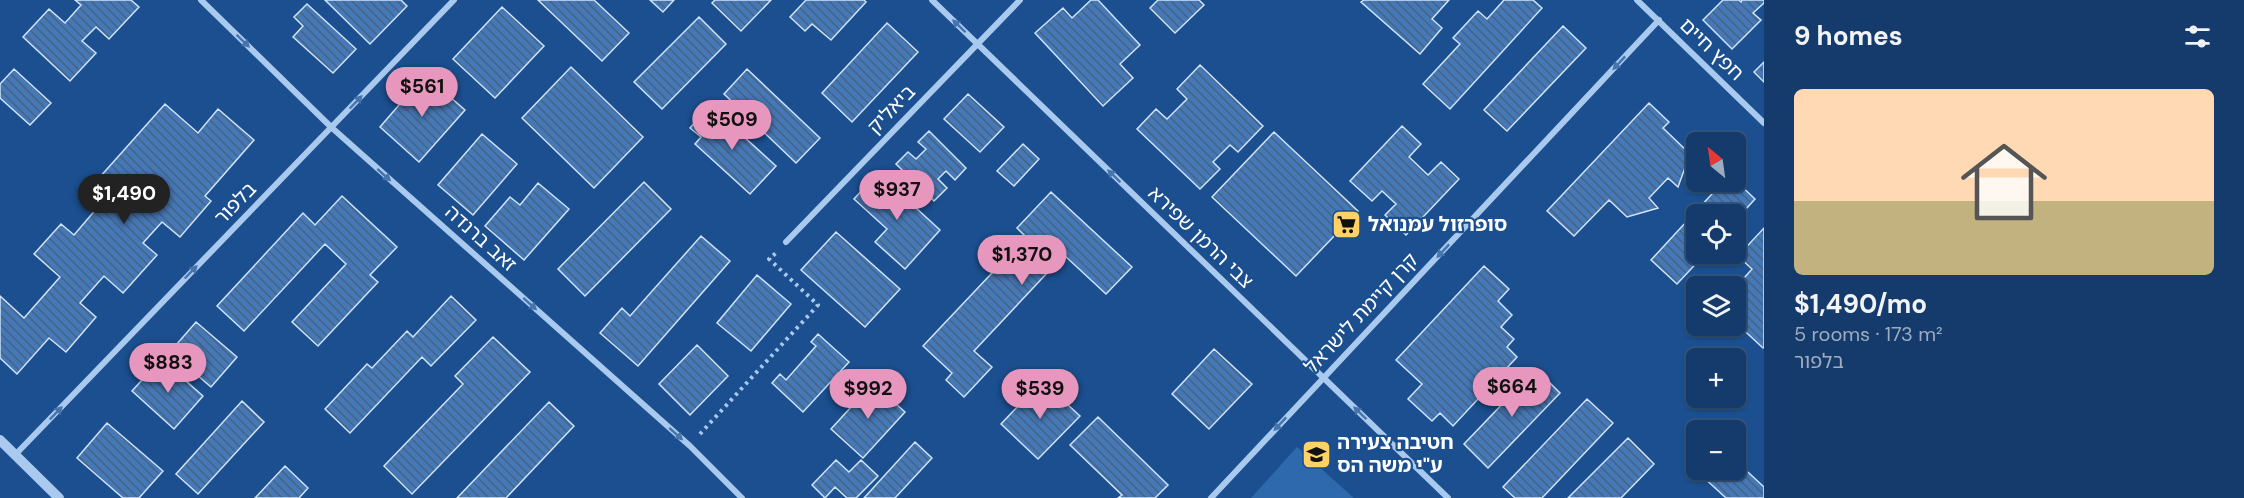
<!DOCTYPE html>
<html lang="en">
<head>
<meta charset="utf-8">
<style>
  body { margin:0; font-family:"DM Sans","Noto Sans Hebrew",sans-serif; background:#214673; color:#f1f3f6; height:100vh; display:flex; flex-direction:column; font-size:22px; white-space:nowrap }
  * { box-sizing:border-box; margin:0 }
  p { font-size:20px; color:#9dadc1 }
  .icon { flex:none; width:33px; height:33px; fill:none; stroke:currentColor; stroke-width:2; stroke-linecap:round; stroke-linejoin:round }
  .map { position:relative; flex:1; overflow:hidden }
  .details { display:flex; flex-direction:column; background:#143b6b; width:480px }
  .details>* { flex:none }
  .needle { width:39px; rotate:331deg }
  .buttons { position:absolute; left:1686px; top:132px; display:grid; gap:12px }
  .buttons a { display:grid; place-items:center; width:60px; height:60px; border-radius:9px; background:#143b6b; box-shadow:0 2px 4px #0004,0 0 0 2px #33557e; font-size:30px }
  .price { position:absolute; translate:-50% -51px; padding:0 14px; border-radius:21px; background:#e797bd; color:#111; font-size:20px; line-height:39px; filter:drop-shadow(0 2px 3px #0008) }
  .price::after { content:''; position:absolute; left:50%; top:36px; width:18px; height:14px; margin-left:-9px; background:inherit; clip-path:polygon(0 0,100% 0,50% 100%) }
  .price.on { background:#222; color:#fff }
  ul { padding:0; list-style:none }
  li { display:grid; align-content:center; gap:12px; height:318px; padding:0 30px }
  li span { display:grid; place-items:center; height:186px; border-radius:9px; color:#555 }
  li>.icon { margin-inline-start:auto }
  span .icon { width:108px; height:108px; fill:#fffc; stroke-width:1 }
  li b { font-size:26px }
  h2 { display:flex; justify-content:space-between; align-items:center; height:72px; padding:0 30px; font-size:26px }
  main { display:flex; flex:1; min-height:0 }
  .map>svg:first-child { display:block }
  .park { fill:#2e69ad }
  .building { fill:url(#building-back-hatch); stroke:#cfe3fa; stroke-width:1.5 }
  .lines { fill:none; stroke-linecap:round; stroke-linejoin:round }
  .path { stroke:#a9c9ee; stroke-width:4; stroke-dasharray:3 4.5; stroke-linecap:butt }
  .minor { stroke:#a9c9ee; stroke-width:6 }
  .tertiary { stroke:#a9c9ee; stroke-width:10 }
  .oneway { fill:#4674ac }
  .labels { text-anchor:middle; stroke-width:4.5; stroke-linejoin:round; paint-order:stroke }
  .street-label { font-size:20px; fill:#fff; stroke:#1b4f8f }
  .poi-label { font-size:20px; font-weight:bold; fill:#fff; stroke:#1b4f8f; text-anchor:start }
</style>
</head>
<body>
<main>
<div class="map">
<svg width="1764" height="498" viewBox="0 0 1764 498">
  <defs>
    <pattern id="building-back-hatch" width="6" height="6" patternUnits="userSpaceOnUse" patternTransform="scale(1.5)"><rect width="6" height="6" fill="#4478b7"/><path d="M-1 5l2 2M0 0l6 6M5-1l2 2" fill="none" stroke="#486282"/></pattern>
  </defs>
  <rect width="100%" height="100%" fill="#1b4f8f"/>
  <path class="park" d="M1297,447L1354,498H1251Z"/>
  <path class="building" d="M75,0H131L139,7L109,39L96,27L82,41L96,53L70,81L23,37L49,9L65,23L81,5Z
    M325,0H401L407,6L370,44Z
    M538,0H594L629,33L602,61Z
    M650,0H674L663,12Z
    M715,0H771L741,31L712,3Z
    M806,0H864L866,2L831,40L812,24L805,31L790,17Z
    M1091,0H1098L1140,45L1120,64L1133,78L1103,106L1035,33L1063,8L1072,18Z
    M1158,0H1199L1204,5L1175,33L1150,8Z
    M1364,0H1449L1432,19L1442,28L1420,54L1361,2Z
    M1504,0H1533L1542,8L1450,109L1423,84L1460,44L1453,38L1478,11L1487,19Z
    M1723,0H1739L1741,2L1742,0H1764V3L1753,13L1761,20L1732,49L1703,20Z
    M307,4L356,49L333,73L293,37L303,26L294,17Z
    M502,7L544,46L495,98L453,59Z
    M699,17L726,44L662,109L634,82Z
    M887,23L918,52L852,122L822,93Z
    M1563,26L1586,48L1507,131L1484,110Z
    M1764,62V82L1754,72Z
    M1200,65L1263,126L1238,152L1230,145L1213,162L1220,169L1200,189L1137,129L1156,109L1167,119L1187,99L1177,89Z
    M571,67L643,137L594,188L522,118Z
    M14,69L51,103L30,125L0,98V84Z
    M747,69L820,138L796,163L724,94Z
    M425,75L465,110L419,162L380,127Z
    M968,94L1004,127L980,152L944,119Z
    M1649,103L1669,122L1663,128L1690,154L1678,187L1668,178L1649,198L1658,208L1627,217L1609,200L1574,236L1547,211Z
    M165,104L198,133L218,109L254,140L205,196L211,201L180,237L162,222L143,243L157,255L123,293L104,276L80,303L96,317L66,352L49,338L17,374L0,358V296L24,318L60,277L34,254L61,224L74,235L97,208L83,196Z
    M710,106L776,166L750,194L695,144L701,137L690,128Z
    M1402,126L1421,144L1409,157L1428,175L1441,162L1459,179L1406,235L1385,215L1396,204L1382,191L1372,201L1350,181Z
    M929,131L966,168L955,180L946,171L938,179L947,188L934,201L896,164L908,152L916,159L926,149L918,142Z
    M1274,132L1358,211L1296,276L1212,197Z
    M482,134L517,164L473,215L438,185Z
    M1023,144L1039,159L1014,186L997,171Z
    M878,173L940,230L905,269L875,242L887,229L854,199Z
    M1736,181L1755,199L1736,220V214H1696V254H1705L1677,284L1651,260L1723,182Z
    M644,182L671,209L585,296L558,269Z
    M538,183L569,209L524,260L485,226L510,197L520,205Z
    M1051,192L1132,267L1106,294L1064,255L974,351L992,367L964,397L946,380L952,373L923,346L1026,237L1017,228Z
    M342,196L397,247L370,275L378,282L318,346L292,322L346,264L325,244L244,331L217,306L303,213L315,225Z
    M1764,228V347L1763,348L1736,323V287L1752,269L1738,256Z
    M836,232L900,289L865,327L801,270Z
    M701,236L730,261L638,366L600,333L622,308L630,316Z
    M1484,266L1509,289L1498,301L1512,315L1501,327L1514,339L1507,347L1517,357L1453,426L1440,413L1432,421L1408,399L1422,384L1396,360Z
    M757,275L791,304L751,351L717,323Z
    M451,296L476,320L431,366L422,357L350,433L325,409L367,364L372,368L407,331L413,337Z
    M196,322L237,357L211,387L170,352Z
    M818,334L849,362L803,412L772,383L780,374L786,380L816,346L811,342Z
    M493,337L530,372L412,494L384,466L463,384L455,376Z
    M697,345L728,376L690,415L659,384Z
    M1214,349L1252,384L1209,429L1172,394Z
    M161,359L203,396L174,429L132,391Z
    M1536,369L1560,393L1488,468L1464,444Z
    M1042,381L1080,416L1038,459L1001,424Z
    M873,383L905,412L863,458L831,429Z
    M1587,399L1613,423L1542,498H1515L1503,487Z
    M242,401L264,422L198,494L176,474Z
    M549,402L574,426L506,498H457Z
    M1098,417L1168,485L1155,498H1118L1122,495L1070,445Z
    M107,423L163,471L139,498H123L77,458Z
    M1628,438L1654,464L1621,498H1568Z
    M915,442L932,458L895,498H864Z
    M836,460L849,472L861,460L878,476L856,498H847L835,487L825,498L812,485Z
    M1736,461L1764,487V498H1726L1702,476L1708,470H1736Z
    M285,466L308,488L299,498H255Z"/>
  <g class="lines">
    <path class="path" d="M700,434L818,305L769,259L776,253"/>
    <path class="minor" d="M201,0L331,127L690,446L742,498
      M932,0L1448,498
      M1637,0L1764,123
      M786,242L1020,0
      M15,455L454,0
      M1211,498L1659,20"/>
    <path class="tertiary" d="M0,440L59,498"/>
  </g>
  <defs><path id="oneway-solid" d="M-6-.8H1V-3.2L6.5 0L1 3.2V.8H-6Z" transform="scale(1.5)"/></defs>
  <g class="oneway">
    <use href="#oneway-solid" transform="translate(959 26) rotate(-136)"/>
    <use href="#oneway-solid" transform="translate(243 41) rotate(44)"/>
    <use href="#oneway-solid" transform="translate(1619 63) rotate(133)"/>
    <use href="#oneway-solid" transform="translate(356 102) rotate(-46)"/>
    <use href="#oneway-solid" transform="translate(384 175) rotate(42)"/>
    <use href="#oneway-solid" transform="translate(1114 176) rotate(-136)"/>
    <use href="#oneway-solid" transform="translate(1443 251) rotate(133)"/>
    <use href="#oneway-solid" transform="translate(191 272) rotate(-46)"/>
    <use href="#oneway-solid" transform="translate(530 304) rotate(42)"/>
    <use href="#oneway-solid" transform="translate(56 413) rotate(-46)"/>
    <use href="#oneway-solid" transform="translate(1360 413) rotate(-136)"/>
    <use href="#oneway-solid" transform="translate(1280 424) rotate(133)"/>
    <use href="#oneway-solid" transform="translate(676 434) rotate(42)"/>
  </g>
  <defs>
    <symbol id="supermarket-square" viewBox="-11 -11 22 22"><rect x="-9" y="-9" width="18" height="18" rx="4" fill="#ffd166" stroke="#1b4f8f"/><path d="M-6-5.5h2.5l.6 2H6L4.5 2H-2.5L-4.4-4H-6ZM-1.5 3.2a1.3 1.3 0 1 0 .1 0ZM3 3.2a1.3 1.3 0 1 0 .1 0Z" fill="#111"/></symbol>
    <symbol id="school-square" viewBox="-11 -11 22 22"><rect x="-9" y="-9" width="18" height="18" rx="4" fill="#ffd166" stroke="#1b4f8f"/><path d="M0-5L7-2L0 1L-7-2ZM-4 1L0 2.5L4 1V4Q0 6-4 4Z" fill="#111"/></symbol>
  </defs>
  <g fill-rule="evenodd">
    <use href="#supermarket-square" x="1330" y="208" width="33" height="33"/>
    <use href="#school-square" x="1300" y="438" width="33" height="33"/>
  </g>
  <g class="labels">
    <g class="street-label">
      <text transform="translate(1712 49) rotate(44)" y="7">חפץ חיים</text>
      <text transform="translate(891 109) rotate(-46)" y="7">ביאליק</text>
      <text transform="translate(235 203) rotate(-46)" y="7">בלפור</text>
      <text transform="translate(1201 237) rotate(44)" y="7">צבי הרמן שפירא</text>
      <text transform="translate(481 238) rotate(42)" y="7">זאב ברנדה</text>
      <text transform="translate(1361 313) rotate(-47)" y="7">קרן קיימת לישראל</text>
    </g>
    <g class="poi-label">
      <text x="1368" y="231">סופרזול עמנואל</text>
      <text x="1337" y="449">חטיבה צעירה<tspan x="1337" dy="23">ע"י משה הס</tspan></text>
    </g>
  </g>
</svg>
<div class="buttons">
<a><svg class="needle" viewBox="-14 -14 28 28"><path d="M0-13l5 13h-10z" fill="#e53935"/><path d="M0 13l5-13h-10z" fill="#9dadc1"/></svg></a>
<a><svg class="icon" aria-label="locate" viewBox="0 0 24 24"><circle cx="12" cy="12" r="6"/><path d="M12 2v4M12 18v4M2 12h4M18 12h4"/></svg></a>
<a><svg class="icon" aria-label="layers" viewBox="0 0 24 24"><path d="M12 4l9 5-9 5-9-5zM3 14l9 5 9-5"/></svg></a>
<a>+</a>
<a>−</a>
</div>
<b class="price" style="left:422px;top:118px">$561</b>
<b class="price" style="left:732px;top:151px">$509</b>
<b class="price" style="left:897px;top:221px">$937</b>
<b class="price on" style="left:124px;top:225px">$1,490</b>
<b class="price" style="left:1022px;top:286px">$1,370</b>
<b class="price" style="left:168px;top:394px">$883</b>
<b class="price" style="left:1512px;top:418px">$664</b>
<b class="price" style="left:868px;top:420px">$992</b>
<b class="price" style="left:1040px;top:420px">$539</b>
</div>
<section class="details">
<h2>9 homes<svg class="icon" aria-label="filters" viewBox="0 0 24 24"><path d="M4 7h16M4 17h16"/><circle cx="9" cy="7" r="2"/><circle cx="15" cy="17" r="2"/></svg></h2>
<ul>
<li><span style="background:linear-gradient(#ffd9b3 60%,#c2b280 0)"><svg class="icon" aria-label="home" viewBox="0 0 24 24"><path d="M3 11l9-7 9 7M6 9v11h12V9"/></svg></span><div><b>$1,490/mo</b><p>5 rooms · 173 m²</p><p>בלפור</p></div></li>
</ul>
</section>
</main>
</body>
</html>
